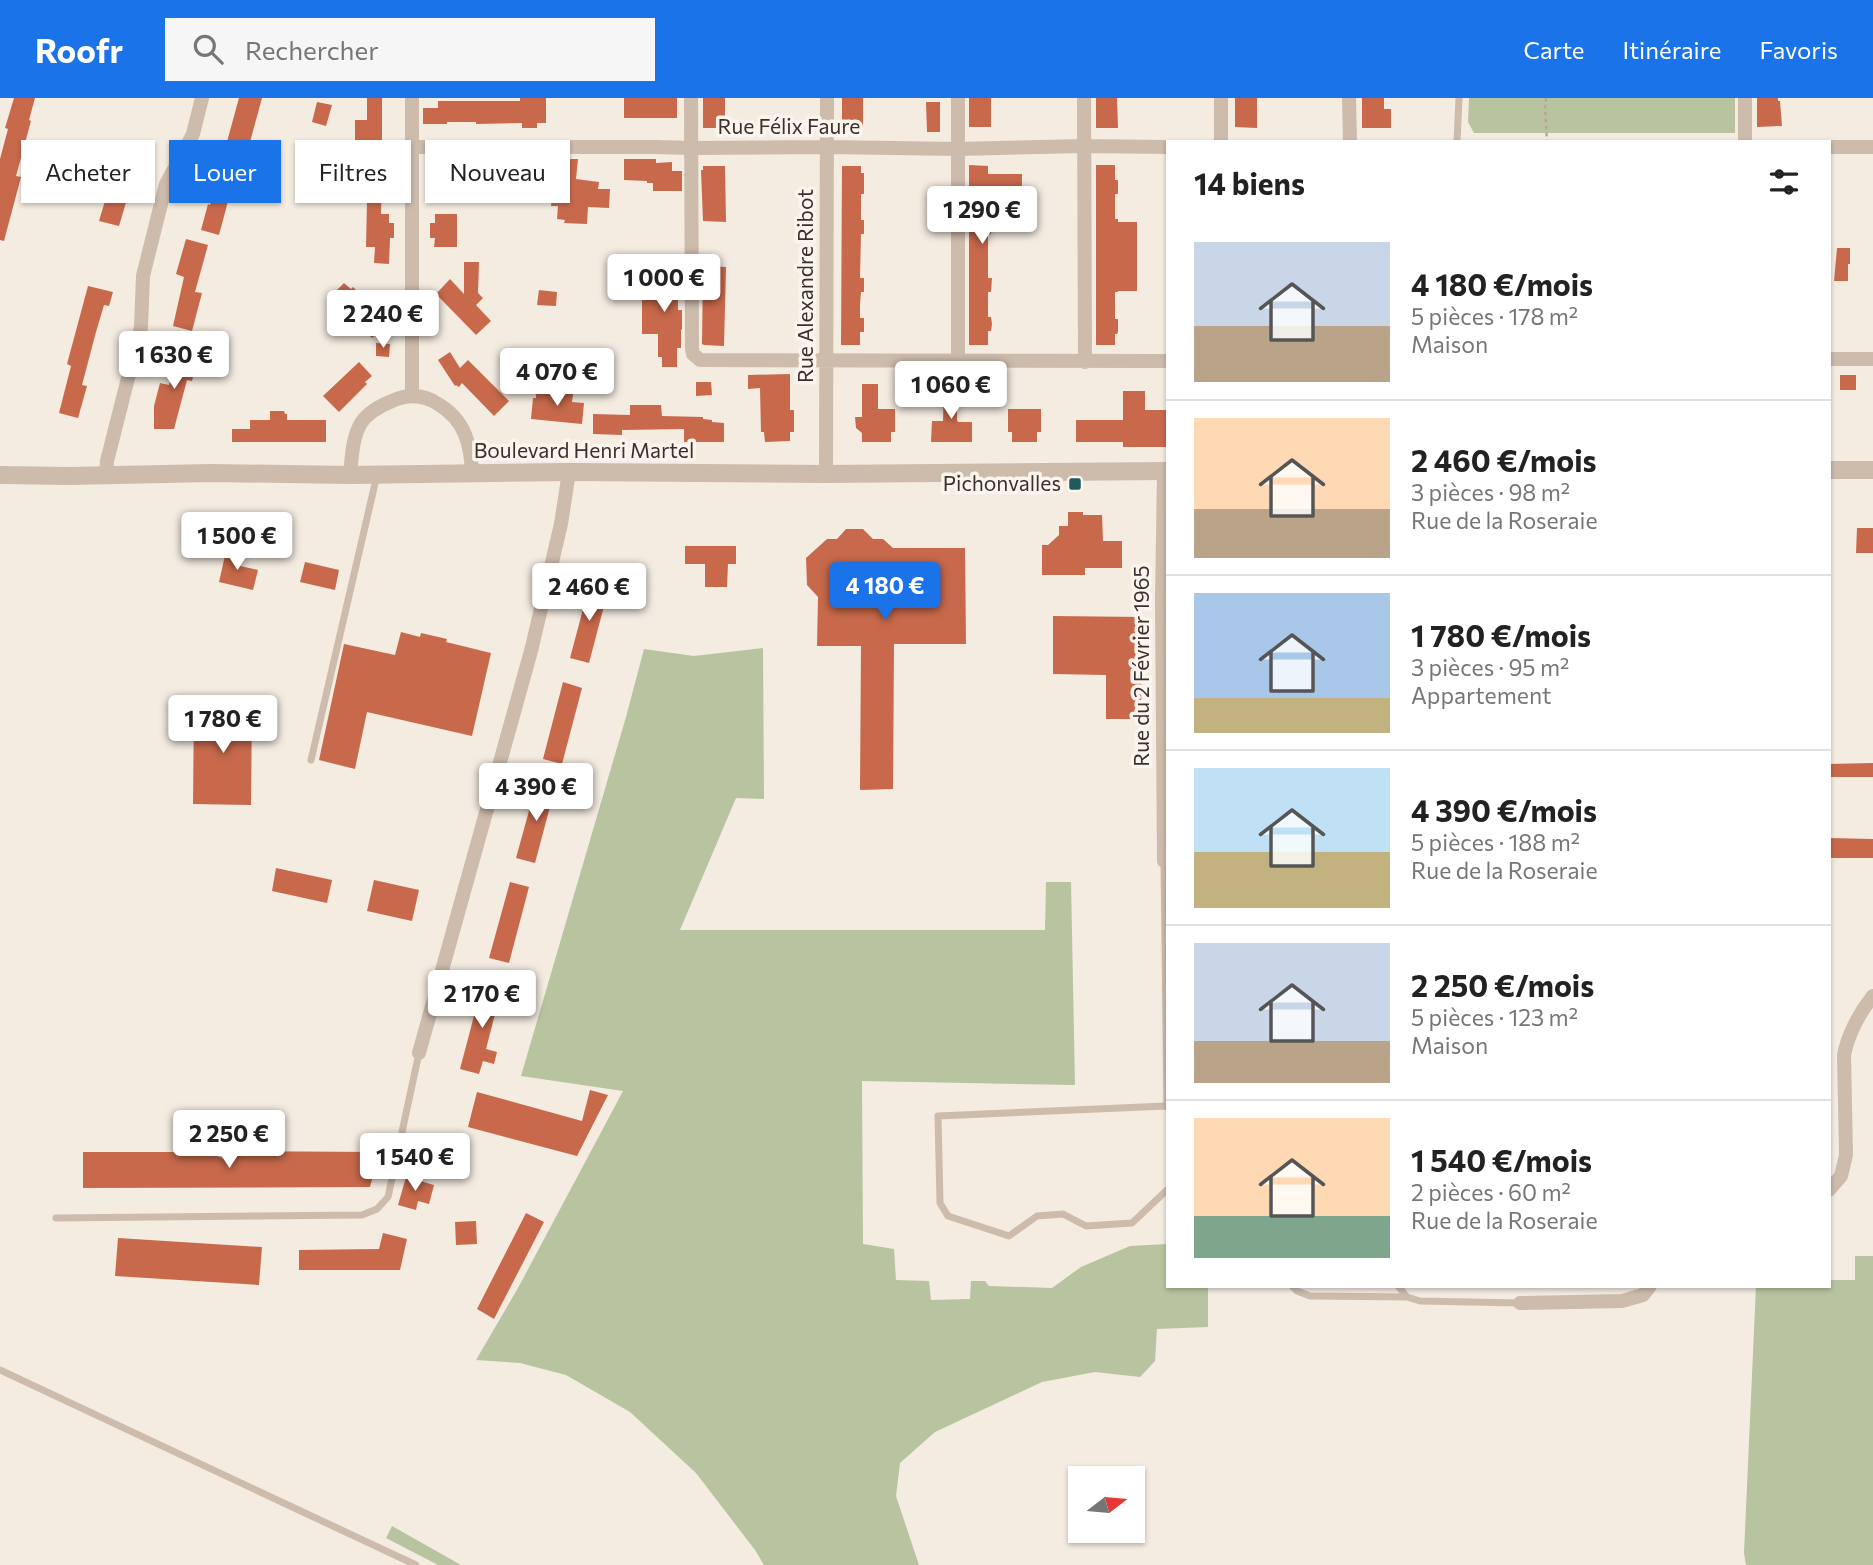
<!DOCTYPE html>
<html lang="fr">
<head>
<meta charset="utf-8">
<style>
  body { margin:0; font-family:Commissioner,sans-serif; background:#f6f6f6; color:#222; height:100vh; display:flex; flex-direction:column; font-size:26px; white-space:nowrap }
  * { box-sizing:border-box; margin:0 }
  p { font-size:23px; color:#767676 }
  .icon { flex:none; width:38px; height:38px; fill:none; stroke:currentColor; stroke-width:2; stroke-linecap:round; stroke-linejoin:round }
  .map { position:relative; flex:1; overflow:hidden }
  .side { position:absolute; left:1166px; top:42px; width:665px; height:1148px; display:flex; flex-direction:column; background:#fff; border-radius:0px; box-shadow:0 2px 5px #0004 }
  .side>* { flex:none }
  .banner { position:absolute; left:21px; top:42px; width:665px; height:63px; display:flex; gap:14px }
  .needle { width:46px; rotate:74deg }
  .tools { position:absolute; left:1068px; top:1368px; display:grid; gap:14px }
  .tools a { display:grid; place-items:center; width:77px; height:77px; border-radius:0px; background:#fff; box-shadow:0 2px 5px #0004; font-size:35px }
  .price { position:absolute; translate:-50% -60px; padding:0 16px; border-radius:7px; background:#fff; color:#222; font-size:23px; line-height:46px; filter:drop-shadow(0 2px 4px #0008) }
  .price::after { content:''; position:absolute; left:50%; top:42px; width:21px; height:16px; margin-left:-10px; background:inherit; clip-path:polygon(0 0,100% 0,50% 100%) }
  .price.on { background:#1a73e8; color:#fff }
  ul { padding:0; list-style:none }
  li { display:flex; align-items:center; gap:21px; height:175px; padding:0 28px }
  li+li { border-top:2px solid #e0e0e0 }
  li span { display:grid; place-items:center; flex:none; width:196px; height:140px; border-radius:0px; color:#555 }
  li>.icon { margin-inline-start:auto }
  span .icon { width:84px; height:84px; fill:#fffc; stroke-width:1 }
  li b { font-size:30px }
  h2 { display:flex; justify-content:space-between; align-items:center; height:84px; padding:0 28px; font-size:30px }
  .tag { padding:0 24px; border-radius:0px; background:#fff; box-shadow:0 2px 5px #0004; font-size:24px; line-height:63px }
  .tag.on { background:#1a73e8; color:#fff }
  header { display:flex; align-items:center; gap:42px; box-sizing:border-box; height:98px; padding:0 35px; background:#1a73e8; color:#fff }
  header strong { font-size:33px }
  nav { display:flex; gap:38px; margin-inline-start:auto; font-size:24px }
  .search { width:490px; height:63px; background:#f6f6f6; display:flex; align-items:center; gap:18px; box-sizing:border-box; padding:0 24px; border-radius:0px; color:#767676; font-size:26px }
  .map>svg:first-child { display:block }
  .green { fill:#b8c4a0 }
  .building { fill:#c8694b }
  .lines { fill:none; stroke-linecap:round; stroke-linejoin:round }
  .path { stroke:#b9a596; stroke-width:2.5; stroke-dasharray:3.5 3.5; stroke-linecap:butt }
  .service { stroke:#cdbbac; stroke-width:7 }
  .minor { stroke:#cdbbac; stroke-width:14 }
  .tertiary { stroke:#cdbbac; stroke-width:18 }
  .poi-dot { fill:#1f5a5e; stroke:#fbf5ee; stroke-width:2.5 }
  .labels { text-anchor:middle; stroke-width:7; stroke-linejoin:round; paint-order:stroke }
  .street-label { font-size:21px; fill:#3b302b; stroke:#fbf5ee }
  .poi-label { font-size:21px; fill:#3b302b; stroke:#fbf5ee; text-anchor:end }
</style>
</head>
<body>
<header>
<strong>Roofr</strong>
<div class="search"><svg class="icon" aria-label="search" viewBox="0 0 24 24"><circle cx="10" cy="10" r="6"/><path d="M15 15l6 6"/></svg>Rechercher</div>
<nav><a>Carte</a><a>Itinéraire</a><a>Favoris</a></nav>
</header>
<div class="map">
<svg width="1873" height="1467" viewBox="0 0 1873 1467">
  <rect width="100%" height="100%" fill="#f4ebe1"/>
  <path class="green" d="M1469,0H1735V35H1474L1468,24Z
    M763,550L764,701L736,700L680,832H1045L1046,784H1071L1075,987L862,983L863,1146L894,1151L896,1182L929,1183L931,1202L970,1201L971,1183H985L989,1188L1052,1190L1081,1169L1130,1148L1167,1146V1188H1208V1229L1157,1231L1155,1263L1140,1279L1095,1274L1042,1284L935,1334L900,1365L896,1398L919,1467H764L755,1452L696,1375L630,1314L566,1277L520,1265L476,1262L518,1190L623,993L521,978L626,619L644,551L694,558Z
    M1855,1158H1873V1467H1746L1744,1455L1756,1188H1829V1182H1855Z
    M392,1428L461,1467H438L386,1440Z"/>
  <path class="building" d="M14,0H35L29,22L31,23L16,78L21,79L4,143L0,142V61L8,31L5,30Z
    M239,0H262L250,44H247L234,93L231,92L219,137L201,132L208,106L210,107L224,50L225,51Z
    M367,0H382V46H377V78H382L381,116H389V125H394V140H390L389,166L374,165L375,149H366L367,102H355V22H367Z
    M520,0H546V25H537V30H522V25L476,26V24H447V26H423V10H438V3H520Z
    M624,0H677V20H624Z
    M703,0H725V30H703Z
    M842,0H863V30L842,29Z
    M969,0H991V29H969Z
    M1096,0H1117L1118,30H1096Z
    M1235,0H1257V30L1235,29Z
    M1362,0H1384V11H1391V30H1362Z
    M1757,0H1778V3H1780L1782,28L1757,29Z
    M317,4L332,7L326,28L312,24Z
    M926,4H940V34H927Z
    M122,46L144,52L133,81L119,128L99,123Z
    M564,61H578L576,81L599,84L598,91H610L609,110L588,109L587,126L564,125L565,122L557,121L558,108H551L552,94H472V87H457V71H480V73H510V71H534V76L562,79Z
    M624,61H656V65L672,64V73H682V93H653V85H647V83L624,82Z
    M969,67L988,68V76H1022V89H1015L1012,95L991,94V97H988L987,122H991V136H988V180H992L991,194H988V219H991L992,226L991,233H988V247H969Z
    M1096,67H1115V82H1118V96H1115V121H1118V124H1137V193H1118V194H1115V221H1118V234L1117,236H1115V247H1096Z
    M703,68H725L726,124L703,123L701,72H703Z
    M842,68H861V75H864V96H861V122H864V136H861L860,180H864V194H861L860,207V220H864V234H860V247H841Z
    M435,116H457V149H434L435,140H430V125H435Z
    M186,141L208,147L195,194L202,195L192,233L173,228L184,179L176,176Z
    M1837,150H1850V166H1848V183H1834Z
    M464,164H479L478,195L483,200L476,207L491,223L476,237L436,196L450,181L464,196Z
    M659,167H678V212H682V232L681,231V250H677V269H662V259H658V236H642V184H659Z
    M703,168L726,169L724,248L704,247L702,246Z
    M344,185L351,191L353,189L380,217L378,219L386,227L372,240L331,198Z
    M88,188L113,194L109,208L104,207L96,234L82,287L87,288L78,320L59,315L71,268L67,266Z
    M539,192L557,194L556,208L537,207Z
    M376,245L390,246L389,259L376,258Z
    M180,250L199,255L192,283L187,282L174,331H154V308L160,285L169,287Z
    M450,254L460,270L468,262L509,303L494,318L462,285L459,289L456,287L455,288L438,262Z
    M359,264L372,278L365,284L367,286L339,314L323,298Z
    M790,276V312H794V334H790V343L765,344L764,334H761L760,290L748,291V277Z
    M1840,277H1856V292H1840Z
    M696,284H711L712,297L696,298Z
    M862,286H878V311H895V334H891V344H862V335L856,330L855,319H862Z
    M944,287H957V322L958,324H972V344H931L932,323H943Z
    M536,293L573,296L572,304L584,305L582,326L531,321L533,300H536Z
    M1123,293H1145V312H1167V349H1123V344H1076V322H1123Z
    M630,307H661L662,318L703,319V321L712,322V324L724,325V344H684V331L622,332V337L593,336V316L630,317Z
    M1008,311H1041V334H1037V344H1012V334H1008Z
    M270,313H284L285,316H287V322H326V344H232V331H250V322H270Z
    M1068,414H1083V417H1102L1103,443H1122V470H1085V477H1042V447H1048L1059,437V428H1068Z
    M1857,430H1873V455H1856Z
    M846,431H863L873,441H883L893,450H965L966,546H894L893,691L860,692L861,548H817L818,499L807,487L806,460L827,441H837Z
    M685,448H736V466H728L727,489H705V466H685Z
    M226,453L243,457L240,468L258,472L253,492L219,484Z
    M305,464L339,472L335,492L300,484Z
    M590,485L609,489L589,565L570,560Z
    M1053,518L1142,519L1141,621H1106V577L1053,576Z
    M401,534L420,539L421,535L447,541L446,544L491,555L472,638L367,614L355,671L319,662L344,546L395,557Z
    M563,584L582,590L562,666L543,661Z
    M194,608H252L251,707L193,706Z
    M1873,665V679H1829V666Z
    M537,684L555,690L535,765L516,760Z
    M1829,740L1873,741V760H1829Z
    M276,770L332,782L327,805L272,793Z
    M374,782L419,792L412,823L367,813Z
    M510,784L529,789L509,865L489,860Z
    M483,884L502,889L486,951L497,954L494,966L483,963L479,976L460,971Z
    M590,992L608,997L577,1058L468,1029L477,994L582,1023Z
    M234,1053L379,1054L370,1089L83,1090V1054H206L230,1063Z
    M406,1079L434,1087L429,1106L418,1103L416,1112L398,1107Z
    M526,1115L544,1124L494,1221L477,1211Z
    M476,1123L477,1146L456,1147L455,1124Z
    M383,1135L407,1141L400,1172H299V1152L379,1151Z
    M118,1140L262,1149L259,1187L115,1178Z"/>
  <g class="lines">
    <path class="path" d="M1546,0L1545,10L1547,44"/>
    <path class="service" d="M1457,44L1459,0
      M311,662L377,377
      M1164,763L1167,1009
      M1166,1008L938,1018L940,1105L948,1118L1009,1138L1037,1118L1063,1116L1086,1128L1132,1125L1167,1092
      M56,1120L362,1117L377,1111L388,1099L419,955
      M1292,1188L1297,1193L1310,1198L1407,1199
      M1398,1188L1407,1199L1420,1203L1520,1205
      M0,1272L416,1467"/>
    <path class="minor" d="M691,0L692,250L693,256L700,262L1167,263
      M958,0V263
      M1084,0L1085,264
      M1349,0L1350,44
      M1221,44V0
      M1745,44V0
      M411,49H656L691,50L827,49L958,51L1084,48L1167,49
      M1829,49H1873
      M1829,261H1873
      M412,297V0
      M1164,373L1162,504L1164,763
      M106,376L107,363L141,229L143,178L166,86L193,36L202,0
      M826,376L827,0
      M350,377C352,359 352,340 361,325C368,314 380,308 392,303C408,296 423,296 438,306C465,322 471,346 472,376
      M419,955L531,553L561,426L569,374
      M1829,1092L1841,1078L1846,1057L1844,957C1848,936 1860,914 1873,898
      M1520,1205L1622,1203L1643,1197L1650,1188"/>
    <path class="tertiary" d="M1829,372H1873
      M0,377L70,378L211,375L350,377L569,374L826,376L1167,373"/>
  </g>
  <rect class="poi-dot" x="1068" y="379" width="14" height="14" rx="3.5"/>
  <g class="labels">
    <g class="street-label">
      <text x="789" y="36">Rue Félix Faure</text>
      <text transform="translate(806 188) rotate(-90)" y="7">Rue Alexandre Ribot</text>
      <text x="584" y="360">Boulevard Henri Martel</text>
      <text transform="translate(1142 568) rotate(-90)" y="7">Rue du 2 Février 1965</text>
    </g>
    <g class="poi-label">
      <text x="1061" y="393">Pichonvalles</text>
    </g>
  </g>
</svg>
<div class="tools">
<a><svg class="needle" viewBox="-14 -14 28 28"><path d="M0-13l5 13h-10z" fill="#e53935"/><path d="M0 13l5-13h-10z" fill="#767676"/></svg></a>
</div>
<b class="price" style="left:982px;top:148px">1 290 €</b>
<b class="price" style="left:664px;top:216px">1 000 €</b>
<b class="price" style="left:383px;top:252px">2 240 €</b>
<b class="price" style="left:174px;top:293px">1 630 €</b>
<b class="price" style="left:557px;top:310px">4 070 €</b>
<b class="price" style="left:951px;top:323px">1 060 €</b>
<b class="price" style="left:237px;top:474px">1 500 €</b>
<b class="price on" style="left:885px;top:524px">4 180 €</b>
<b class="price" style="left:589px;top:525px">2 460 €</b>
<b class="price" style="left:223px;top:657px">1 780 €</b>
<b class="price" style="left:536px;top:725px">4 390 €</b>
<b class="price" style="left:482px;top:932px">2 170 €</b>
<b class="price" style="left:229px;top:1072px">2 250 €</b>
<b class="price" style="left:415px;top:1095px">1 540 €</b>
<div class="banner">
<a class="tag">Acheter</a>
<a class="tag on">Louer</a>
<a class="tag">Filtres</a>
<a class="tag">Nouveau</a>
</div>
<section class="side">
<h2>14 biens<svg class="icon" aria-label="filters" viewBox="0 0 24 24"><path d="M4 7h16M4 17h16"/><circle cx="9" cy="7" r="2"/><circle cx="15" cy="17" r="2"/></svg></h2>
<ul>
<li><span style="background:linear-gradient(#c9d6e8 60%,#b9a48a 0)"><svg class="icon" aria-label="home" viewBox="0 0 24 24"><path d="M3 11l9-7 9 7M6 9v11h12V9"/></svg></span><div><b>4 180 €/mois</b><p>5 pièces · 178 m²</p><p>Maison</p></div></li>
<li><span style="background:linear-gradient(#ffd9b3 65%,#b9a48a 0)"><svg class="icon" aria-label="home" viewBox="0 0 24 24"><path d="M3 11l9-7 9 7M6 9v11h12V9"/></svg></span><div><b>2 460 €/mois</b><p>3 pièces · 98 m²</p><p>Rue de la Roseraie</p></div></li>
<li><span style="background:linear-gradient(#a9c7e8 75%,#c2b280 0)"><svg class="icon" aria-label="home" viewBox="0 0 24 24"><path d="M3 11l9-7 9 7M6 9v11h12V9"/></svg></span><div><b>1 780 €/mois</b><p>3 pièces · 95 m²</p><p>Appartement</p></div></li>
<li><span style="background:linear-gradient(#bfe0f5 60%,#c2b280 0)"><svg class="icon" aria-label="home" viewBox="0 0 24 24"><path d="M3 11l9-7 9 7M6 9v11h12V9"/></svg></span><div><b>4 390 €/mois</b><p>5 pièces · 188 m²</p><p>Rue de la Roseraie</p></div></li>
<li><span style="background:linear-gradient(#c9d6e8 70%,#b9a48a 0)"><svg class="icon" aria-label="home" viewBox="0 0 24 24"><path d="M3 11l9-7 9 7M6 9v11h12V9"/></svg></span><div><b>2 250 €/mois</b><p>5 pièces · 123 m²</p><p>Maison</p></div></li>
<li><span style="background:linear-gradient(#ffd9b3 70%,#7fa58c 0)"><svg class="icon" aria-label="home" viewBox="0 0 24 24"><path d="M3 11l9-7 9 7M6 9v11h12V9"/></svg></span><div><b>1 540 €/mois</b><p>2 pièces · 60 m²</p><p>Rue de la Roseraie</p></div></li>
</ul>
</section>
</div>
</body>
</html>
